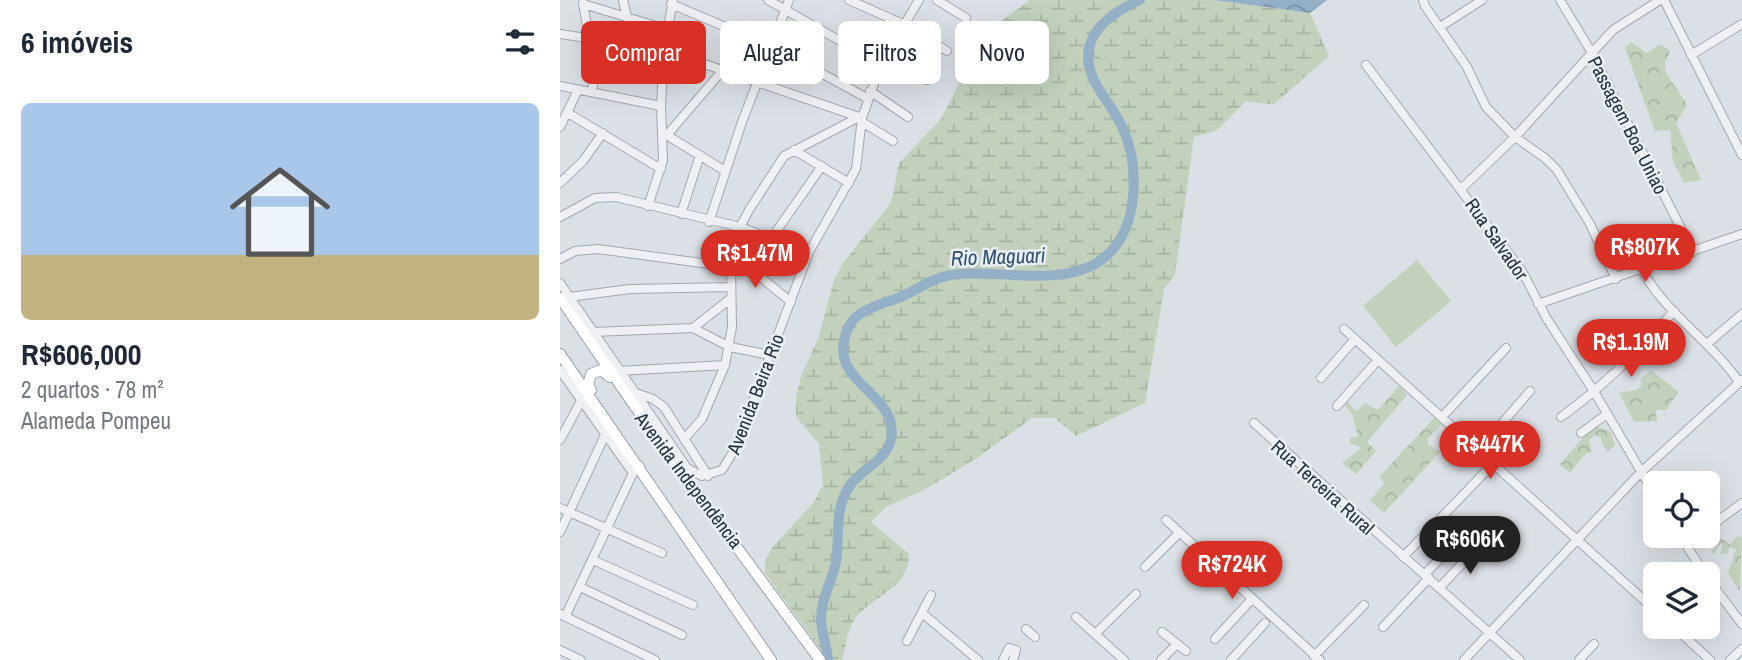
<!DOCTYPE html>
<html lang="pt">
<head>
<meta charset="utf-8">
<style>
  body { margin:0; font-family:"Archivo Narrow",sans-serif; background:#f2f2f3; color:#1f2937; height:100vh; display:flex; flex-direction:column; font-size:26px; white-space:nowrap }
  * { box-sizing:border-box; margin:0 }
  p { font-size:23px; color:#747a83 }
  .icon { flex:none; width:38px; height:38px; fill:none; stroke:currentColor; stroke-width:2; stroke-linecap:round; stroke-linejoin:round }
  .map { position:relative; flex:1; overflow:hidden }
  .sheet { display:flex; flex-direction:column; background:#fff; width:560px }
  .sheet>* { flex:none }
  .banner { position:absolute; left:21px; top:21px; width:665px; height:63px; display:flex; gap:14px }
  .buttons { position:absolute; left:1083px; top:471px; display:grid; gap:14px }
  .buttons a { display:grid; place-items:center; width:77px; height:77px; border-radius:10px; background:#fff; box-shadow:0 7px 28px #0002; font-size:35px }
  .price { position:absolute; translate:-50% -60px; padding:0 16px; border-radius:24px; background:#d93025; color:#fff; font-size:23px; line-height:46px; filter:drop-shadow(0 2px 4px #0008) }
  .price::after { content:''; position:absolute; left:50%; top:42px; width:21px; height:16px; margin-left:-10px; background:inherit; clip-path:polygon(0 0,100% 0,50% 100%) }
  .price.active { background:#222; color:#fff }
  ul { padding:0; list-style:none }
  li { display:grid; align-content:center; gap:14px; height:371px; padding:0 21px }
  li span { display:grid; place-items:center; height:217px; border-radius:10px; color:#555 }
  li>.icon { margin-inline-start:auto }
  span .icon { width:126px; height:126px; fill:#fffc; stroke-width:1 }
  li b { font-size:30px }
  h2 { display:flex; justify-content:space-between; align-items:center; height:84px; padding:0 21px; font-size:30px }
  .chip { padding:0 24px; border-radius:10px; background:#fff; box-shadow:0 7px 28px #0002; font-size:24px; line-height:63px }
  .chip.active { background:#d93025; color:#fff }
  main { display:flex; flex:1; min-height:0 }
  .map>svg:first-child { display:block }
  .grass { fill:#c2d0bc }
  .forest { fill:url(#forest-crowns) }
  .wetland { fill:url(#wetland-marsh) }
  .water { fill:url(#water-waves) }
  .lines { fill:none; stroke-linecap:round; stroke-linejoin:round }
  .river { stroke:#94b0c7; stroke-width:10 }
  .minor-casing { stroke:#a1a7b0; stroke-width:10 }
  .major-casing { stroke:#9aa5b2; stroke-width:12 }
  .minor { stroke:#eef0f4; stroke-width:8 }
  .major { stroke:#fff; stroke-width:10 }
  .labels { text-anchor:middle; stroke-width:5; stroke-linejoin:round; paint-order:stroke }
  .street-label { font-size:19px; fill:#252f3c; stroke:#eaeff4 }
  .water-label { font-size:21px; font-style:italic; fill:#2f5070; stroke:#eaeff4 }
</style>
</head>
<body>
<main>
<section class="sheet">
<h2>6 imóveis<svg class="icon" aria-label="filters" viewBox="0 0 24 24"><path d="M4 7h16M4 17h16"/><circle cx="9" cy="7" r="2"/><circle cx="15" cy="17" r="2"/></svg></h2>
<ul>
<li><span style="background:linear-gradient(#a9c7e8 70%,#c2b280 0)"><svg class="icon" aria-label="home" viewBox="0 0 24 24"><path d="M3 11l9-7 9 7M6 9v11h12V9"/></svg></span><div><b>R$606,000</b><p>2 quartos · 78 m²</p><p>Alameda Pompeu</p></div></li>
</ul>
</section>
<div class="map">
<svg width="1182" height="660" viewBox="0 0 1182 660">
  <defs>
    <pattern id="forest-crowns" width="20" height="18" patternUnits="userSpaceOnUse" patternTransform="scale(1.75)"><rect width="20" height="18" fill="#c2d0bc"/><path d="M2 6a3 3 0 1 1 6 0M12 15a3 3 0 1 1 6 0" fill="none" stroke="#a7b3a2"/></pattern>
    <pattern id="wetland-marsh" width="20" height="14" patternUnits="userSpaceOnUse" patternTransform="scale(1.75)"><rect width="20" height="14" fill="#c2d0bc"/><path d="M1 5h8M5 5V1M11 12h8M15 12V8" fill="none" stroke="#a7b3a2"/></pattern>
    <pattern id="water-waves" width="16" height="10" patternUnits="userSpaceOnUse" patternTransform="scale(1.75)"><rect width="16" height="10" fill="#94b0c7"/><path d="M0 5q4-4 8 0t8 0" fill="none" stroke="#7990a3"/></pattern>
  </defs>
  <rect width="100%" height="100%" fill="#dbe0e6"/>
  <path class="grass" d="M857,260L891,301L836,347L803,306Z"/>
  <path class="forest" d="M1071,42L1087,53L1099,44L1110,50C1109,55 1105,61 1105,66C1104,74 1122,94 1127,105L1116,123L1141,180L1124,183L1113,162L1110,130L1095,131L1065,48Z
    M1091,370L1119,392L1106,410H1096L1097,421L1074,422L1059,393L1076,390L1082,385L1080,379Z
    M839,386L847,395L807,442L816,451L796,474L782,463L802,448L790,443V438L798,436L792,414L784,404L786,401L797,411L805,403L818,410Z
    M875,417L882,425L868,438V444L880,452L824,513L810,501L824,483L819,477Z
    M1034,425L1051,432L1055,445L1048,452L1042,444L1041,438L1035,435L1029,440L1032,452L1026,453L1010,473L1000,464Z
    M1177,536L1182,537L1180,592L1168,573L1176,549L1169,547L1168,553L1160,554L1163,544L1160,543L1155,554L1151,552L1160,537L1170,545Z"/>
  <path class="wetland" d="M470,0H654L750,13L769,56L713,105L686,101L657,130L634,137L615,275L604,289L585,403L516,436L495,418H472L417,458L364,490L326,507L311,522L349,554C349,589 314,594 295,619C285,633 287,645 282,660H268L205,573V562L212,548L254,502L263,484L259,444L236,417V397L241,376L258,339L274,280L283,263L331,203L339,163L381,119L417,48L429,30Z"/>
  <path class="water" d="M654,0H767L750,13Z"/>
  <g class="lines">
    <path class="river" d="M268,660C267,646 261,633 261,618C261,599 272,581 276,562C280,537 274,514 287,490C296,471 327,462 331,439C339,395 275,385 284,341C289,311 313,307 338,298C354,292 368,280 386,276C439,265 523,298 559,241C578,211 578,161 563,129C556,112 544,99 536,84C513,42 544,16 580,0"/>
    <defs>
      <path id="minor" d="M63,0L67,17
        M208,0L321,64
        M289,0L343,24L387,51
        M377,0L406,18
        M863,0L865,6L907,67L926,107L955,137L985,158L997,170L1030,224L1056,279
        M1000,0L1032,53L1133,252
        M1104,0L1182,155
        M23,3L29,38
        M23,4L106,29
        M111,4L211,46L307,98
        M880,27L922,0
        M0,34L104,50L299,117
        M1131,55L1182,24
        M326,56L361,78L367,80L373,76
        M806,65L962,271L987,319L1035,393L1096,497
        M0,86L101,106
        M310,91L348,117
        M32,92L39,40
        M8,113L101,169
        M302,122L333,141
        M0,127L18,90
        M105,134L165,171
        M107,135L162,71
        M234,150L289,183
        M0,183L23,161L43,133
        M901,189L955,137L1053,30L1100,0
        M88,206L103,160L101,106L104,50L113,0
        M121,214L140,155
        M0,217L35,198L56,197L180,227L249,252
        M149,222L182,122L229,0
        M176,257L231,302
        M0,259L15,251L38,249L171,267
        M1082,270C1106,314 1151,341 1179,382
        M199,275L213,236L262,166
        M0,283L127,468L142,476L162,470L175,449L249,252L296,169L302,118L321,64L359,0
        M9,297L70,289L171,287
        M978,304L1182,234
        M133,328L170,347L210,355
        M784,329L1096,611
        M33,332L133,328L170,299
        M1148,343L1182,314
        M0,370L73,473
        M59,371L165,365
        M761,378L795,339
        M73,392L93,399L104,407L148,476
        M777,406L818,360
        M882,417L946,348
        M1001,417C1044,386 1079,351 1114,311
        M694,423L960,660
        M1021,433L1047,414
        M124,439L142,419L165,365L172,327L171,267L176,257L180,227L189,210L224,156L299,117
        M0,440L21,401
        M919,450L970,391
        M0,508L102,553
        M606,520L760,660
        M1148,528L1182,503
        M0,532L45,435
        M1120,536L1145,574
        M1125,544L1137,536
        M843,557L933,464
        M33,560L133,605
        M585,567L619,533
        M865,574L907,531
        M1148,579L1182,624
        M20,587L122,635
        M879,588L921,544
        M362,613L418,660
        M0,614L95,660
        M5,617L73,473L80,466
        M516,617L564,660
        M1113,626L1150,660
        M823,627L869,578
        M466,629L475,637
        M602,632L626,651
        M535,634L576,594
        M655,639L692,599
        M347,641L371,595
        M0,650L21,660
        M754,656L804,605
        M443,660L449,648L456,650L453,660
        M601,660L617,644
        M671,660L705,623
        M904,660L1080,473L1182,380
        M1019,660L1034,644
        M1170,660L1182,649"/>
      <path id="major" d="M0,298L105,450L260,660
        M0,354L211,660
        M31,390L28,385L31,374L41,370L50,377"/>
    </defs>
    <use href="#minor" class="minor-casing"/>
    <use href="#major" class="major-casing"/>
    <use href="#minor" class="minor"/>
    <use href="#major" class="major"/>
  </g>
  <g class="labels">
    <g class="street-label">
      <text transform="translate(1068 125) rotate(63)" y="7">Passagem Boa Uniao</text>
      <text transform="translate(937 239) rotate(55)" y="7">Rua Salvador</text>
      <text transform="translate(195 394) rotate(-69)" y="7">Avenida Beira Rio</text>
      <text transform="translate(129 480) rotate(53)" y="7">Avenida Independência</text>
      <text transform="translate(763 487) rotate(42)" y="7">Rua Terceira Rural</text>
    </g>
    <g class="water-label">
      <text transform="translate(438 257) rotate(-2)" y="7">Rio Maguari</text>
    </g>
  </g>
</svg>
<div class="buttons">
<a><svg class="icon" aria-label="locate" viewBox="0 0 24 24"><circle cx="12" cy="12" r="6"/><path d="M12 2v4M12 18v4M2 12h4M18 12h4"/></svg></a>
<a><svg class="icon" aria-label="layers" viewBox="0 0 24 24"><path d="M12 4l9 5-9 5-9-5zM3 14l9 5 9-5"/></svg></a>
</div>
<b class="price" style="left:1085px;top:284px">R$807K</b>
<b class="price" style="left:195px;top:290px">R$1.47M</b>
<b class="price" style="left:1071px;top:379px">R$1.19M</b>
<b class="price" style="left:930px;top:481px">R$447K</b>
<b class="price active" style="left:910px;top:576px">R$606K</b>
<b class="price" style="left:672px;top:601px">R$724K</b>
<div class="banner">
<a class="chip active">Comprar</a>
<a class="chip">Alugar</a>
<a class="chip">Filtros</a>
<a class="chip">Novo</a>
</div>
</div>
</main>
</body>
</html>
